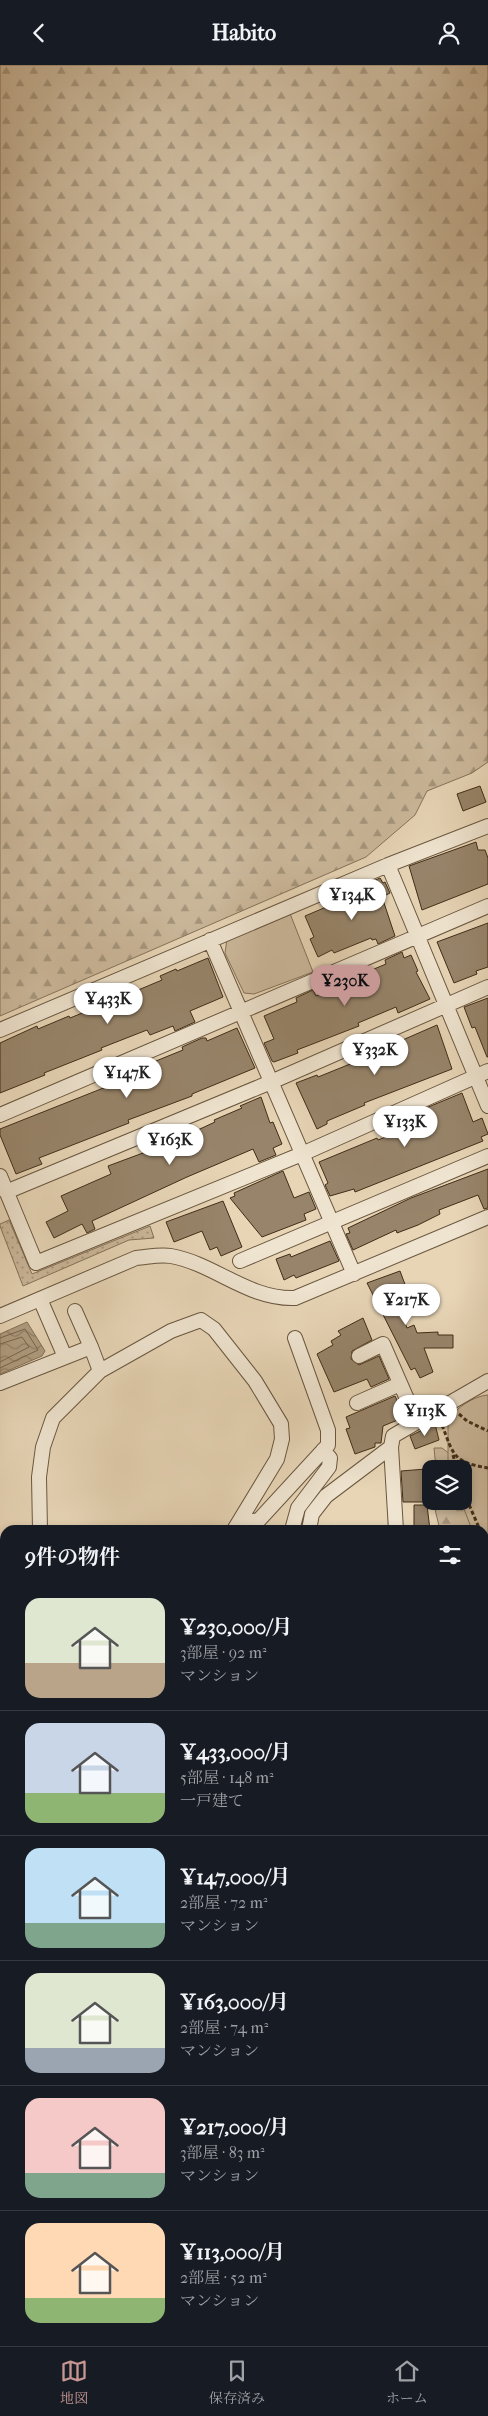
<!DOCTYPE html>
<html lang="ja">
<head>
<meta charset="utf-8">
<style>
  body { margin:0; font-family:"IM FELL French Canon","Noto Serif JP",serif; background:#20242c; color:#f1f3f6; height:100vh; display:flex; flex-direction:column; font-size:19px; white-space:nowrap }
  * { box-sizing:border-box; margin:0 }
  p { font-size:16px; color:#9ea1a6 }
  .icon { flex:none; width:28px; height:28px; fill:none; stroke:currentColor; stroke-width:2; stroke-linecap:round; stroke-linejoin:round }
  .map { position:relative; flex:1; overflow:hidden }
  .details { position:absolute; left:0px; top:1460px; width:489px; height:821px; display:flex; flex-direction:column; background:#171b24; border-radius:15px 15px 0 0; box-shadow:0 2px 8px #0003 }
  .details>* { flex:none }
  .buttons { position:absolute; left:422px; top:1395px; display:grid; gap:10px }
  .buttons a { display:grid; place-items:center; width:50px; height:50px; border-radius:10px; background:#171b24; box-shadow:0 2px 8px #0003; font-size:25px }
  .price { position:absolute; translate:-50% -42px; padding:0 11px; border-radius:18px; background:#fff; color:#222; font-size:16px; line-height:32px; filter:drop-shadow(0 1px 2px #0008) }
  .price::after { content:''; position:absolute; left:50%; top:30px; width:15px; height:11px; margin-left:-8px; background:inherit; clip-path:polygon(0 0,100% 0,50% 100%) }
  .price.current { background:#c59692; color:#111 }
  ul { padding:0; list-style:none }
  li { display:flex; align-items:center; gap:15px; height:125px; padding:0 25px }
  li+li { border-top:1px solid #363941 }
  li span { display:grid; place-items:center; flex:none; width:140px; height:100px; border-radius:15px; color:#555 }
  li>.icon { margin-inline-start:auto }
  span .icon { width:60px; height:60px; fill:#fffc; stroke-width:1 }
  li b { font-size:21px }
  h2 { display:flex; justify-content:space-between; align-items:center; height:60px; padding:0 25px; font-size:21px }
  header { display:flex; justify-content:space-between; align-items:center; height:65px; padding:0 25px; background:#171b24; font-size:22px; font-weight:700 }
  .menu { display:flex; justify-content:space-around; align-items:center; height:70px; border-top:1px solid #363941; background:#171b24; font-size:14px; color:#9ea1a6 }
  .menu a { display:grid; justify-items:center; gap:2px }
  .menu .current { color:#c59692 }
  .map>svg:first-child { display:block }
  .grass { fill:url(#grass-dots); stroke:#867259 }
  .forest { fill:url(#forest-firs); stroke:#867259 }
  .park { fill:#cbb89b; stroke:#867259 }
  .water { fill:url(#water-waves); stroke:#837056 }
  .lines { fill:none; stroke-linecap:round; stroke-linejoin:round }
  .shore { stroke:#78644c; stroke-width:1 }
  .river { stroke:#af9c80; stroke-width:30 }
  .building { fill:#97846a; stroke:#412d17 }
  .street-casing { stroke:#6a573f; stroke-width:16 }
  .secondary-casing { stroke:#412d17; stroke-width:21 }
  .path { stroke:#412d17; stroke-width:3; stroke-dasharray:4 2.5; stroke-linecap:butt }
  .street { stroke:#efe4d0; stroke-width:14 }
  .secondary { stroke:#efe4d0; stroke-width:19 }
</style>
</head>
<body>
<header><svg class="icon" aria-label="back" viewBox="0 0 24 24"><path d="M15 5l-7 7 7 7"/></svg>Habito<svg class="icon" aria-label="person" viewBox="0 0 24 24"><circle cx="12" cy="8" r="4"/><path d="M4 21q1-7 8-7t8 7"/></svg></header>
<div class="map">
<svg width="488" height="2281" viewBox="0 0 488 2281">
  <defs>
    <pattern id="grass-dots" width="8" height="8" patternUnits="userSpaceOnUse" patternTransform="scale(1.25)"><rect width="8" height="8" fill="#cbb89b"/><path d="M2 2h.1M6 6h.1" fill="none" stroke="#a6967d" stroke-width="1.8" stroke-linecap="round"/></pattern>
    <pattern id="forest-firs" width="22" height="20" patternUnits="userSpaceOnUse" patternTransform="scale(1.25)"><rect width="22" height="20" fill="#cbb89b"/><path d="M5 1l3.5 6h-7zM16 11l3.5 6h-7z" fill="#a6967d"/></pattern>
    <pattern id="water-waves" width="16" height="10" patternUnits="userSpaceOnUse" patternTransform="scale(1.25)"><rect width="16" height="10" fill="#af9c80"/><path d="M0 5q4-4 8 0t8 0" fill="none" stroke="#908068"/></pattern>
  </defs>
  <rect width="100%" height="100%" fill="#e7d5b6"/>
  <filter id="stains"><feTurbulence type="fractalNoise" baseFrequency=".004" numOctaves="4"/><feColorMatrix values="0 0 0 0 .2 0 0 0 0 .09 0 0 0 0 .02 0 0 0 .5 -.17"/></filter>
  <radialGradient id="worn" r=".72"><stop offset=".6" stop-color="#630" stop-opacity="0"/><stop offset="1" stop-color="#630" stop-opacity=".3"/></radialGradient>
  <path class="grass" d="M9,1155L32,1209L150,1161L154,1173L129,1175L23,1221L0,1161V1159Z"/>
  <path class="forest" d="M0,0H488V697L472,708L427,726L415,750L366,792L0,951Z
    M434,1383H442L462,1398L488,1409V1695L484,1680V1465H440L433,1436H464V1404H436Z"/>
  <path class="park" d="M289,846L313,907L254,929L244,928L225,888L227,874Z
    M488,1330V1509L484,1499V1465H472L461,1436H464V1404H450L448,1400V1354C457,1343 473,1331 488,1330Z"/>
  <path class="water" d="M27,1257L45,1286L42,1291L0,1309V1269Z"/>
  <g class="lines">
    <path class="shore" d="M0,1273L25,1264L38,1285L0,1303
      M0,1279L22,1272L29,1282L0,1297"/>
    <path class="river" d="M0,1611L5,1613
      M0,2140L5,2124
      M0,2174L5,2188
      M74,2276L78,2281"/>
  </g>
  <path class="building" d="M480,721L486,737L463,746L457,729Z
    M476,777L478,785H485L488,793V819L422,845L409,801Z
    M380,813L383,818L385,817L390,828L382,832L395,871L378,879L376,874L372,875L371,873L334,888L332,885L318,892L310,874L314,872L305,851L371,823L369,818Z
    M488,858V902L476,906L477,909L454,918L437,877Z
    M402,887L404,893L411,890L418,906L416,907L430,934L398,948L396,942L358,958L359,961L297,985L298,988L274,997L272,996L264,978L274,974L264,951L297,937L296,933L313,925L316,931L356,914L355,912L386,899L385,895Z
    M208,893L223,932L190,946L195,957L175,966L173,961L150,970L147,965L101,983L102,985L44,1008L45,1010L0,1028V978L37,961L38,964L69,951L70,953L124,931L162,915L160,911L176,904L177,906Z
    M488,933V992H487L475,962L472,963L464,942Z
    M437,960L452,1004L364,1038L365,1040L327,1056V1059L317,1064L296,1018L317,1010L318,1012L360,995L358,990L373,984L375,987Z
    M237,963L255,1003L192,1029V1031L128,1055L129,1058L39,1093L42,1099L16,1109L0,1070V1064L106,1022L105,1020L120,1014L121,1017L158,1001L156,996L183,985L182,982L202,973H206L207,976Z
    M462,1028L473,1057L482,1053L488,1069L481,1072L483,1076L355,1127L354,1124L330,1131L325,1120L328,1118L319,1097L377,1073L378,1075L419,1059L414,1048Z
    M261,1032L270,1058L273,1057L282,1079L273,1083L276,1090L259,1097L253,1084L187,1112L92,1156L95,1164L87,1168L82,1159L54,1173L46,1157L68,1146L61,1131L111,1109L108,1101L159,1082L172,1075V1077L215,1057L214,1055L242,1043L240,1041Z
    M488,1104V1143L484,1144L478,1130L439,1145L440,1149L418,1160L397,1168L396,1165L353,1185L346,1169L350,1168L348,1163L411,1133Z
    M283,1106L294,1133L309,1127L316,1144L304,1149L306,1155L262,1172L230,1133L235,1131L234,1128Z
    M223,1136L242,1182L221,1191L217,1182L210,1185L202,1166L174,1177L166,1157Z
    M330,1176L339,1196L296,1213L294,1210L284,1215L276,1194L290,1189L291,1192Z
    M400,1206L406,1222L393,1227L407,1263L414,1260L417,1268L438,1267V1270H453V1283H424L433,1307L420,1313L415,1303L411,1305L367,1218Z
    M363,1253L372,1275L352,1286L351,1294L359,1300L379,1291L389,1314L371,1322L367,1314L334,1327L317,1289L333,1280L331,1276L341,1270L338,1266Z
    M395,1331L405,1352L383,1361L381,1378H375V1382L355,1389L346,1364L350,1363L346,1352Z
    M435,1359L439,1375L415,1384L410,1371Z
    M426,1404V1437H403L401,1406Z
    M414,1440H427L430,1465H414Z"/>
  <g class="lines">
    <defs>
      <path id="street" d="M388,800L488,1041
        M210,875L354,1209
        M0,965L388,800L488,761
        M0,1050L488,841
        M0,1111L36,1198L302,1089L488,1006
        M6,1127L271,1017L488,922
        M240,1196L488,1091
        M40,1234L65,1292
        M75,1246L91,1282
        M0,1251L136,1193C148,1192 160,1189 171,1191C215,1199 249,1235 295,1233L488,1152
        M359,1291L383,1279L417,1357L393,1371L391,1382
        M0,1318L91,1282L100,1306
        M357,1338L400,1319
        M417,1357L488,1316
        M240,1458L259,1455L328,1380V1365L295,1273
        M40,1465L39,1412L43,1382L53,1353L100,1306L171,1266L201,1255L214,1264L255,1316L281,1359L282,1374L277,1394L234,1465
        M292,1465L298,1443L329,1402L330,1393L323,1385
        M309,1465L312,1449L326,1431L391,1382L396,1465
        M0,1505L5,1504
        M484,1834L488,1835
        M484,1854H488
        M0,1881L5,1882
        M484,1961L488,1962
        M0,2031L5,2018
        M484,2044L488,2045
        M484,2155L488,2154
        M428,2276V2281
        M482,2276L488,2281"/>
      <path id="secondary" d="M0,1642L5,1646
        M234,2276V2281"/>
    </defs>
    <use href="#street" class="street-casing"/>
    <use href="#secondary" class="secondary-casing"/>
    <path class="path" d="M459,1349L467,1356L488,1366
      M442,1360C454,1391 453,1397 488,1403
      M453,1390L457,1404
      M464,1428L480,1465
      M484,1473L488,1481"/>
    <use href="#street" class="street"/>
    <use href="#secondary" class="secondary"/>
  </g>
  <rect width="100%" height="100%" filter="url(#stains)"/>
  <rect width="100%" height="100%" fill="url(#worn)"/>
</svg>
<div class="buttons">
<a><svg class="icon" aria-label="layers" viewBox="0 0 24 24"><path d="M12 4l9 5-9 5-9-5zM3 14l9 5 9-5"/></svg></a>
</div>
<b class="price" style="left:352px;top:856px">¥134K</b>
<b class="price current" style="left:345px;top:942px">¥230K</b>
<b class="price" style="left:108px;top:960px">¥433K</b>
<b class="price" style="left:375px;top:1011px">¥332K</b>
<b class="price" style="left:127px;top:1034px">¥147K</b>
<b class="price" style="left:405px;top:1083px">¥133K</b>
<b class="price" style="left:170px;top:1101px">¥163K</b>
<b class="price" style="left:406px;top:1261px">¥217K</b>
<b class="price" style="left:425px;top:1372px">¥113K</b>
<section class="details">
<h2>9件の物件<svg class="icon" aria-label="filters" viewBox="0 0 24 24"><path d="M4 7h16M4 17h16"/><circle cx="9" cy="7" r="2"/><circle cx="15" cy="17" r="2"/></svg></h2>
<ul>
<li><span style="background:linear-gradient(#dfe7d0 65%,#b9a48a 0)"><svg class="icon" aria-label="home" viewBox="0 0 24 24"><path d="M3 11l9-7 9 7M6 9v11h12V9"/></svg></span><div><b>¥230,000/月</b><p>3部屋 · 92 m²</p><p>マンション</p></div></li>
<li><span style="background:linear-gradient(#c9d6e8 70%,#8fb573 0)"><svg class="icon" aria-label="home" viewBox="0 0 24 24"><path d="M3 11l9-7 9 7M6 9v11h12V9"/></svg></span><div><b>¥433,000/月</b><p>5部屋 · 148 m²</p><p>一戸建て</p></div></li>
<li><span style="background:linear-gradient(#bfe0f5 75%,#7fa58c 0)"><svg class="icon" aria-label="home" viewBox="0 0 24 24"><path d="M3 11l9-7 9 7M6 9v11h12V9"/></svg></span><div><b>¥147,000/月</b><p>2部屋 · 72 m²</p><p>マンション</p></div></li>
<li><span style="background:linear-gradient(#dfe7d0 75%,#9aa5b1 0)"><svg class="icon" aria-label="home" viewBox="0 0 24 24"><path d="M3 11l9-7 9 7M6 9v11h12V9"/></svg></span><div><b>¥163,000/月</b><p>2部屋 · 74 m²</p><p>マンション</p></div></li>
<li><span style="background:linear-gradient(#f6c9c9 75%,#7fa58c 0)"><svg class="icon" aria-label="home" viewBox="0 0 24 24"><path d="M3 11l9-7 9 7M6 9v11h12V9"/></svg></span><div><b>¥217,000/月</b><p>3部屋 · 83 m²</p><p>マンション</p></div></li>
<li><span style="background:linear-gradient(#ffd9b3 75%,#8fb573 0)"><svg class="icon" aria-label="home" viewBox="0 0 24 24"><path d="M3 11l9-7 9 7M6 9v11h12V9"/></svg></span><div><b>¥113,000/月</b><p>2部屋 · 52 m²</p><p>マンション</p></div></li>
</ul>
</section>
</div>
<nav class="menu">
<a class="current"><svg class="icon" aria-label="map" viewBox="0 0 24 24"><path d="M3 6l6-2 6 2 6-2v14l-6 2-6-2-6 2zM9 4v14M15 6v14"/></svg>地図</a>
<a><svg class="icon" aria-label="saved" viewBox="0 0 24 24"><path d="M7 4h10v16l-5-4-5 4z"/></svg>保存済み</a>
<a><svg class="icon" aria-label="home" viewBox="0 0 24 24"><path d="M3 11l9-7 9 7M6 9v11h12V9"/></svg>ホーム</a>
</nav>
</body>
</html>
